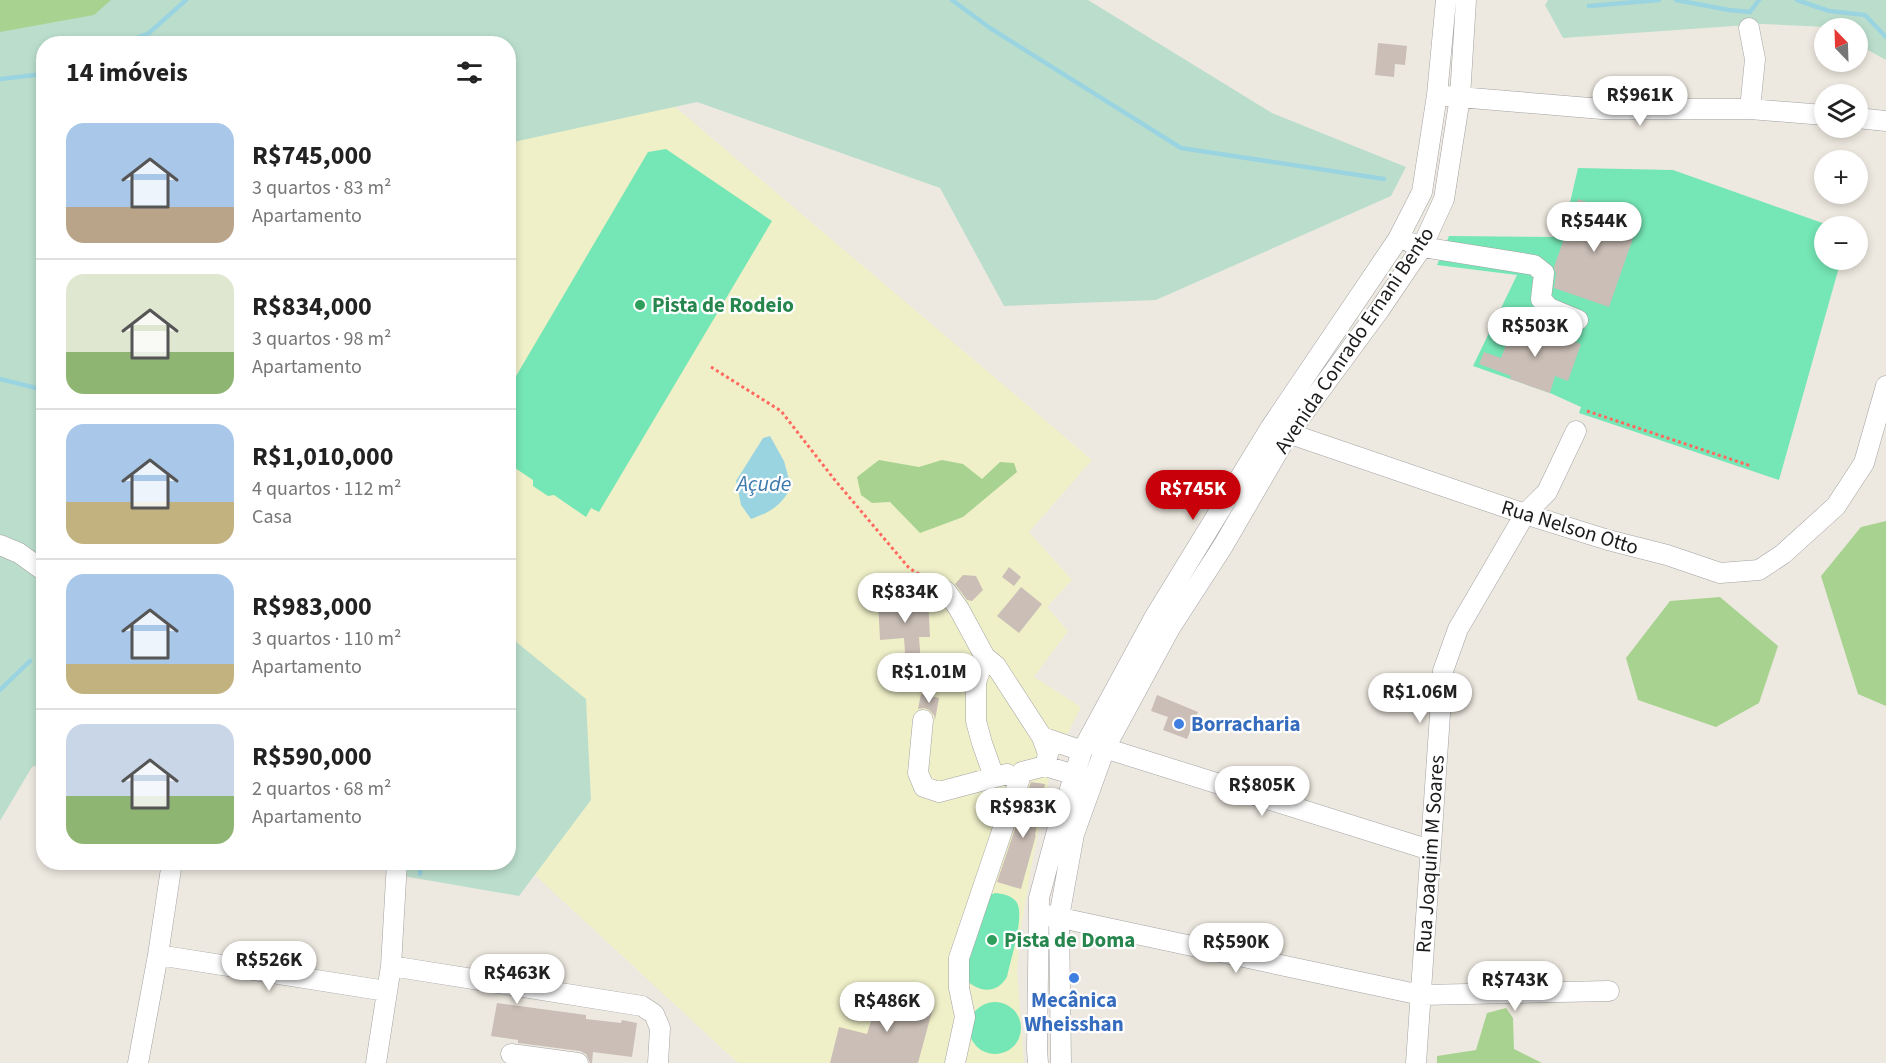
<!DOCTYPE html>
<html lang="pt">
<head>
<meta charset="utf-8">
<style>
  body { margin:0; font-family:"Source Sans 3",sans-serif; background:#f2f2f2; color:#222; height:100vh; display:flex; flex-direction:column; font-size:22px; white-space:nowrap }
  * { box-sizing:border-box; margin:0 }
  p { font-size:20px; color:#767676 }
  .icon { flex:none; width:33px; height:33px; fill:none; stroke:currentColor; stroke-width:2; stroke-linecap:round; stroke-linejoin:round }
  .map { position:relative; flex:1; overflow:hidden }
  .side { position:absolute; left:36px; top:36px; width:480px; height:834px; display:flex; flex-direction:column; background:#fff; border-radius:24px; box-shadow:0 3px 9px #0003 }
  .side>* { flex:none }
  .needle { width:39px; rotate:337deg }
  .fabs { position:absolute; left:1814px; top:18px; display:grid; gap:12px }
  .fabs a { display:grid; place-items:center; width:54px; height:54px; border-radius:50%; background:#fff; box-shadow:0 3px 9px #0003; font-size:30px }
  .price { position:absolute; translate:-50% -51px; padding:0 14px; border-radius:21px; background:#fff; color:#222; font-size:20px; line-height:39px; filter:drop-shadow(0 2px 3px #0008) }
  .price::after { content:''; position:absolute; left:50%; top:36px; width:18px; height:14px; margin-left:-9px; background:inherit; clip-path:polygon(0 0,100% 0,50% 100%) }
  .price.on { background:#c70009; color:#fff }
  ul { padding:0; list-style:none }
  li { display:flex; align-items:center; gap:18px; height:150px; padding:0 30px }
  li+li { border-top:2px solid #e0e0e0 }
  li span { display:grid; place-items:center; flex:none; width:168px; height:120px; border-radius:18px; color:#555 }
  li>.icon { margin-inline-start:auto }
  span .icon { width:72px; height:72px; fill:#fffc; stroke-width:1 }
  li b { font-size:26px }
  h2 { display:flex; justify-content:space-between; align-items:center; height:72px; padding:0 30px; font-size:26px }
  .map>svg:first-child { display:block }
  .farmland { fill:#eff0c8 }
  .forest { fill:#a7d290 }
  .wetland { fill:#bbdecc }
  .pitch { fill:#75e6b5 }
  .water { fill:#9bd4e1 }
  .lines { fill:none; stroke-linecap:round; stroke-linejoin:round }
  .stream { stroke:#9bd4e1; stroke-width:4.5 }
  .building { fill:#cabeb6 }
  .minor-casing { stroke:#a2a2a2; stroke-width:21 }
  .path { stroke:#ff6960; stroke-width:3; stroke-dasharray:3 3; stroke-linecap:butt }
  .minor { stroke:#fff; stroke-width:20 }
  .leisure-dot { fill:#2e9e5b; stroke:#fff; stroke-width:2 }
  .shop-dot { fill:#3f7fe0; stroke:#fff; stroke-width:2 }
  .labels { text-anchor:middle; stroke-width:4.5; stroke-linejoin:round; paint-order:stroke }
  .leisure-label { font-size:21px; font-weight:bold; fill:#27864d; stroke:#fff; text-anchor:start }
  .street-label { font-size:21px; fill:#1b1b1b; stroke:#fff }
  .shop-label { font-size:21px; font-weight:bold; fill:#366cbe; stroke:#fff; text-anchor:start }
  .water-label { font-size:22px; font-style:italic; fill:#3e7aab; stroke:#fff }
</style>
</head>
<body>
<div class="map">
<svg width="1886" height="1063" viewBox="0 0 1886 1063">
  <rect width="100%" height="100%" fill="#eee9e0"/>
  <path class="farmland" d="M549,0L1092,460L1029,532L1072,580L1047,607L1068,631L1034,677L1081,707L1054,761L1049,778L1031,868L1021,928L1017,969L1024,1063H738L509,851L508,44H44L0,32Z"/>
  <path class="forest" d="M0,0H144L44,44L0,66Z
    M879,460L919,467L942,460L963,464L982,479L1000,462L1014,463L1017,472L963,517L920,533L890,502L872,503L861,495L857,477Z
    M1886,521V706L1858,694L1821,576L1861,527Z
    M1720,597L1778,646L1759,703L1716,727L1638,700L1626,658L1670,601Z
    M1506,1008L1513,1018L1514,1049L1542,1063H1437V1056L1476,1050L1487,1013Z"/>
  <path class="wetland" d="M111,0H1088L1272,113L1406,167L1391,196L1156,300L1004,306L940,188L697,102L509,143L508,44H44L43,763L32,767L0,821V32L94,15Z
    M1548,0H1886V60L1857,44V28H1830L1827,27L1762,24L1563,38L1545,5Z
    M509,636L586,699L591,800L519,896L403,876V863L508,862Z"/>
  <path class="pitch" d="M666,149L772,221L599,512L591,508L586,517L554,495L548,496L533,486V480L509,464V388L648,152Z
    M1578,168L1673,170L1831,226H1824V260H1841L1779,480L1579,413L1581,407L1550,393L1473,366L1517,275L1437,265L1449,236L1562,237Z
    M996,893C1004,894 1013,896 1017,903C1025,917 1010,961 1007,977C996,995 978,992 965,979L977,909L988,895Z
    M969 1028a26 26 0 1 1 52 0a26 26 0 1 1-52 0Z"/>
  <path class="water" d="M770,436L784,461L791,487C781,506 771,512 751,519L741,505L736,481L763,438Z"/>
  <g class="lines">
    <path class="stream" d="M952,0L990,28L1181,148L1384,179
      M1676,0L1729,10L1750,12L1759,0
      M1797,0L1829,11L1865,15L1886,37
      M1589,6L1659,0
      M122,44L149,33L186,0
      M0,79L44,74
      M0,379L44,390
      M0,690L30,661
      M420,874L421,862"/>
  </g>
  <path class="building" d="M1378,43L1407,46L1405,65L1395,64L1394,77L1375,75Z
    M1578,199L1639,221L1609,307L1554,288L1556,274L1554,267Z
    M1514,322L1581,344L1568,381L1555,376L1550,393L1510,379L1511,376L1479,364L1484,352L1501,358Z
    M1009,567L1021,577L1014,586L1002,577Z
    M963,575L976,576L983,590L972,601L967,600L955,584Z
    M1021,587L1042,604L1019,633L997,616Z
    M928,598L930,637H919L921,664L906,665L904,638L880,640L878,601Z
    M921,694L939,698L935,720L934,715L929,710L924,708L918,709Z
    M1157,695L1198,712L1187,739L1163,730L1168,717L1151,711Z
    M1031,782L1045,784L1035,835H1036L1021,889L997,882Z
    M881,989L934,1004L918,1063H830L839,1027L867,1034Z
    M497,1003L586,1015V1019L621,1023L622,1020L637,1023L632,1057L593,1052L592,1063H590L586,1054L580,1051L518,1043V1040L491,1036Z"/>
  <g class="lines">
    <defs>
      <path id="minor" d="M1749,28L1755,59L1750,109
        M1447,96L1602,109H1750L1824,115
        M1857,118L1886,121
        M1411,243L1422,247L1534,265L1544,273L1541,299L1549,308L1578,320
        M1279,430L1525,514L1608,540L1667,555L1720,573L1759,570L1783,554L1836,506L1864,463L1886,386
        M0,545L19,553L44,571
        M946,591L959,609L985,657L976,682V721L982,743L994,777
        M985,657L996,666L1042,737L1048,754L1045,766
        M923,720L918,773L924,787L939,792L1007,774
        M1042,737L1082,751
        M1095,745L1430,850
        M1047,915L1421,995L1609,991
        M158,955L386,991
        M391,966L642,1006L654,1014L660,1028L658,1063
        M511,1054L578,1063
        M138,1063L158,955L172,862
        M376,1063L391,966L397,862
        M955,1063L965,1017L959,988V958L1022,772L1045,766L1085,778
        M1038,1063L1037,1050L1039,898L1058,827L1082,751L1154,618L1271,427L1398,239L1422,192L1437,95L1446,0
        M1061,1063L1059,917L1074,834L1105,748L1170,628L1223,546L1288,434L1380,309L1422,247L1444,199L1460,97L1466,0
        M1416,1063L1443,671L1458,629L1525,514L1547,492L1576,431"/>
    </defs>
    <use href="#minor" class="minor-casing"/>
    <path class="path" d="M711,367L781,411L834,479L909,568L932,582
      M1587,411L1751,466"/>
    <use href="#minor" class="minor"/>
  </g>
  <g class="leisure-dot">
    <circle cx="640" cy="305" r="6"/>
    <circle cx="992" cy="940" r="6"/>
  </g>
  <g class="shop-dot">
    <circle cx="1179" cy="724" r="6"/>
    <circle cx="1074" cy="978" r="6"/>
  </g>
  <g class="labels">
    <g class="leisure-label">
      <text x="652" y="312">Pista de Rodeio</text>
      <text x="1004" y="947">Pista de Doma</text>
    </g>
    <g class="street-label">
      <text transform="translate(1354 340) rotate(-56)" y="7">Avenida Conrado Ernani Bento</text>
      <text transform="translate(1570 527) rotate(17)" y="7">Rua Nelson Otto</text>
      <text transform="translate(1430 854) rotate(-86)" y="7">Rua Joaquim M Soares</text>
    </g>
    <g class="shop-label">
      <text x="1191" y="731">Borracharia</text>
      <text x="1074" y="1007" text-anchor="middle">Mecânica<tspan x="1074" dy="24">Wheisshan</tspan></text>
    </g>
    <g class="water-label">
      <text x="764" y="491">Açude</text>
    </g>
  </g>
</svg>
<div class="fabs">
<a><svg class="needle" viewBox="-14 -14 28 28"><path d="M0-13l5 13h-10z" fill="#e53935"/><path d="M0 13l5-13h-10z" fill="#767676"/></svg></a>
<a><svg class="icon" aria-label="layers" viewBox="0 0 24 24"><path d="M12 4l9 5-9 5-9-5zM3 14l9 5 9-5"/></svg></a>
<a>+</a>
<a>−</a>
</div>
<b class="price" style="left:1640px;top:127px">R$961K</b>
<b class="price" style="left:1594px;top:253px">R$544K</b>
<b class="price" style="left:1535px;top:358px">R$503K</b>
<b class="price on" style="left:1193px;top:521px">R$745K</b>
<b class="price" style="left:905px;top:624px">R$834K</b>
<b class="price" style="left:929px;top:704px">R$1.01M</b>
<b class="price" style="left:1420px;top:724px">R$1.06M</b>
<b class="price" style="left:1262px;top:817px">R$805K</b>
<b class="price" style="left:1023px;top:839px">R$983K</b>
<b class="price" style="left:1236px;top:974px">R$590K</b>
<b class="price" style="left:269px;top:992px">R$526K</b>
<b class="price" style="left:517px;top:1005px">R$463K</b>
<b class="price" style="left:1515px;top:1012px">R$743K</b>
<b class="price" style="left:887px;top:1033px">R$486K</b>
<section class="side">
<h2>14 imóveis<svg class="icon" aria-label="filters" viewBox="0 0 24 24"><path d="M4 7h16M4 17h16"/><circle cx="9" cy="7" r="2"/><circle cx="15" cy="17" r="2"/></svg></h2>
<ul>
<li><span style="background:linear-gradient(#a9c7e8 70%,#b9a48a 0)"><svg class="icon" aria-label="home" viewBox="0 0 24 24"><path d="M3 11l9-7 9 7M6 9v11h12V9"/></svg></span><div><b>R$745,000</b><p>3 quartos · 83 m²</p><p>Apartamento</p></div></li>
<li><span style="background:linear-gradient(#dfe7d0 65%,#8fb573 0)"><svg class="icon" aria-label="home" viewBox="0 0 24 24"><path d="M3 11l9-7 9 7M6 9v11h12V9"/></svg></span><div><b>R$834,000</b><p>3 quartos · 98 m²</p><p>Apartamento</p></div></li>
<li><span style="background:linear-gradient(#a9c7e8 65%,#c2b280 0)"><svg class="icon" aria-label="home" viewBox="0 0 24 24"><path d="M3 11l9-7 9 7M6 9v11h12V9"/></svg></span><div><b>R$1,010,000</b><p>4 quartos · 112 m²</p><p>Casa</p></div></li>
<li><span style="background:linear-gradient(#a9c7e8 75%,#c2b280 0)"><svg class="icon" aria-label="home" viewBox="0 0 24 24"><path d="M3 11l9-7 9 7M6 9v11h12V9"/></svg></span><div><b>R$983,000</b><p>3 quartos · 110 m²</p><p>Apartamento</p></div></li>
<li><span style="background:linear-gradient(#c9d6e8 60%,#8fb573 0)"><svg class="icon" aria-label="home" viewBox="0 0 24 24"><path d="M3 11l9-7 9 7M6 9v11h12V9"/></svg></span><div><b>R$590,000</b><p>2 quartos · 68 m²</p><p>Apartamento</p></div></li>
</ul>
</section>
</div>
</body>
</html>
